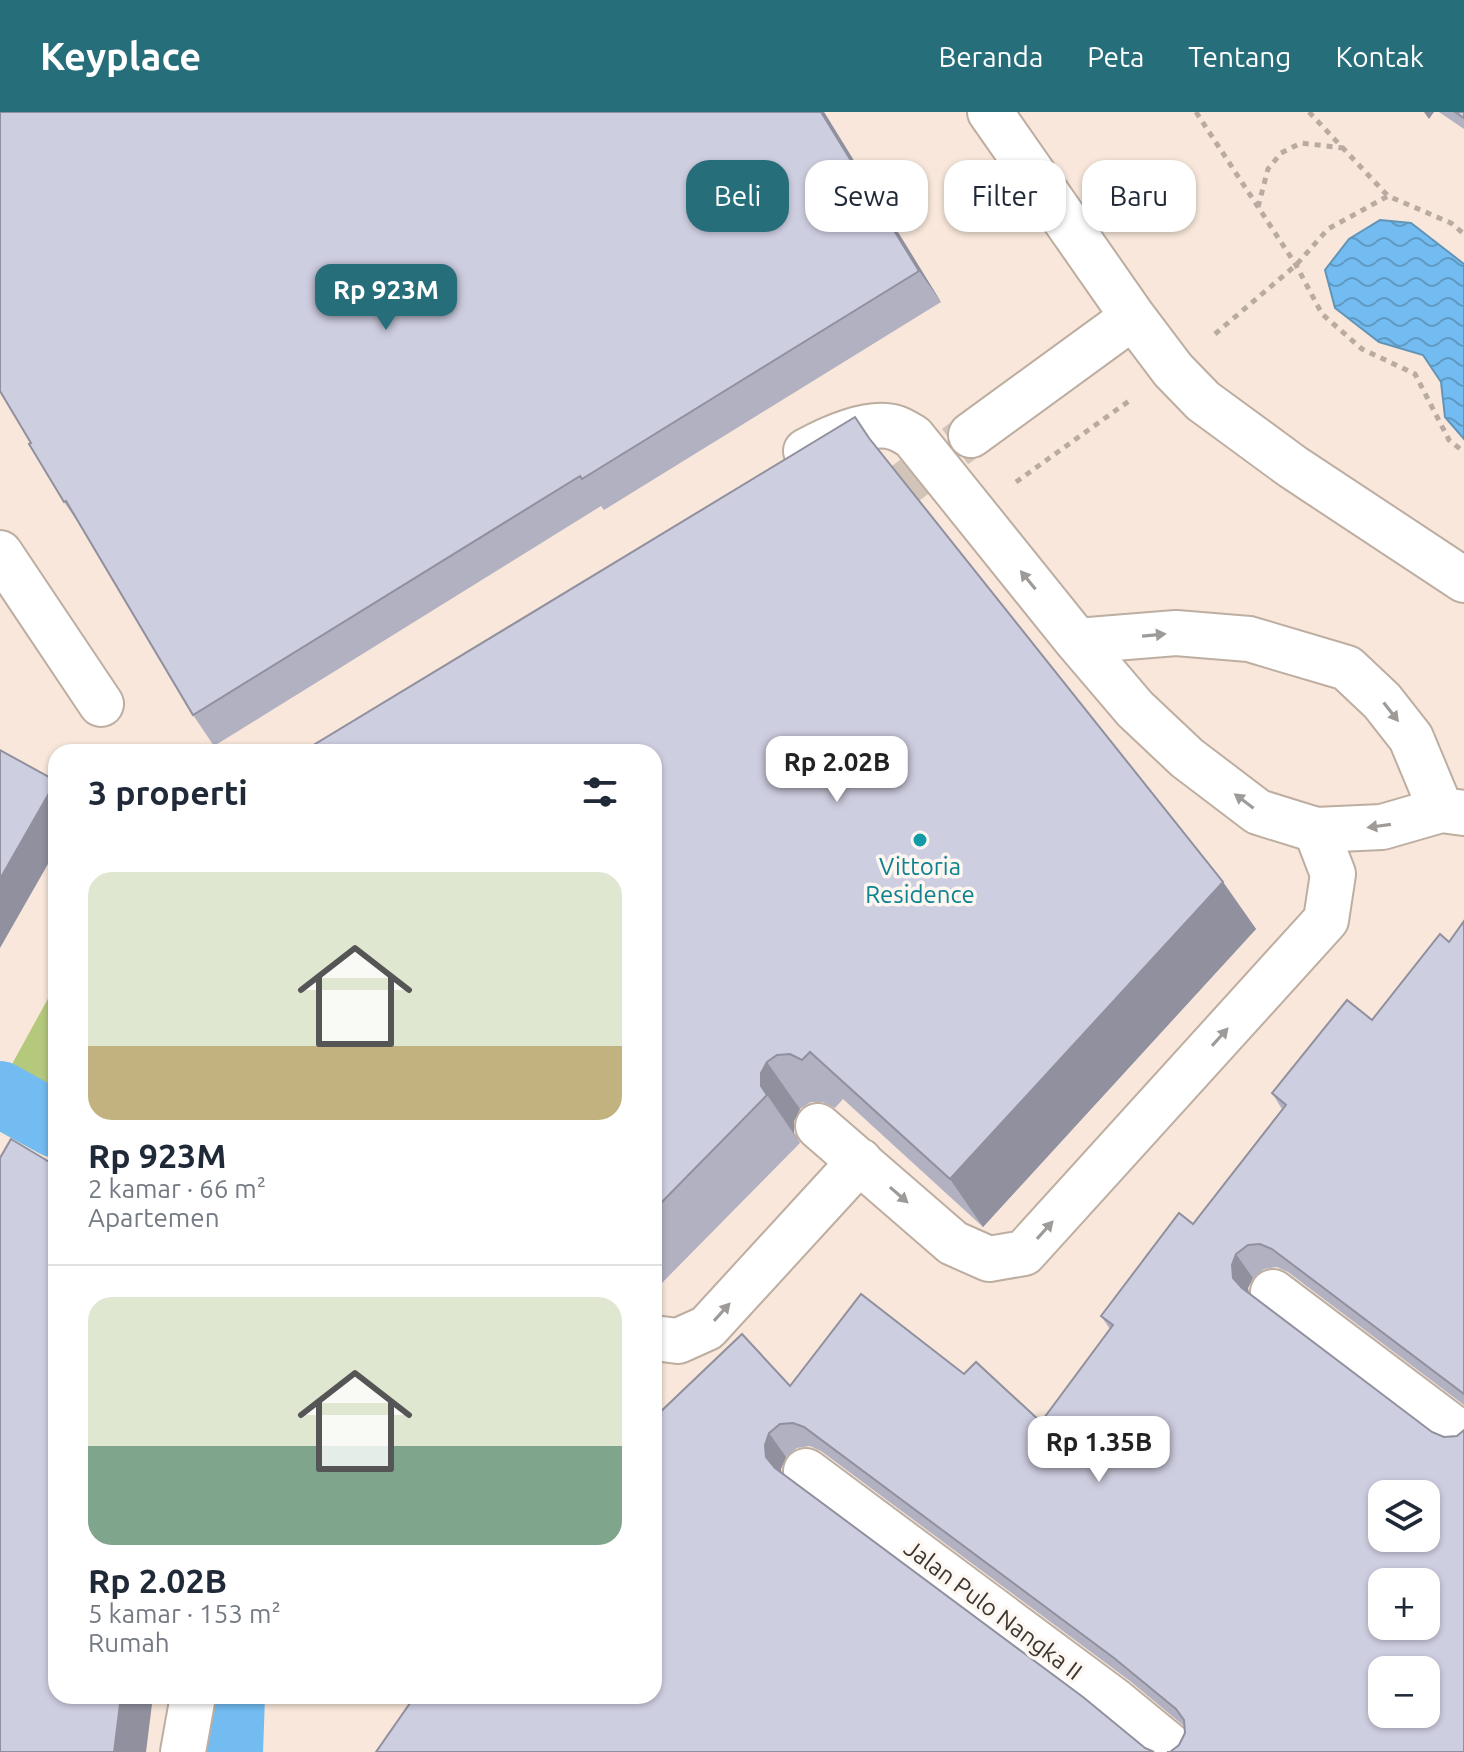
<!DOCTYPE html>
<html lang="id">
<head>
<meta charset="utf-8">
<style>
  body { margin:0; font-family:Ubuntu,sans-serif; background:#f6f6f7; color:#1f2937; height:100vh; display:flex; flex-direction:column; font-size:30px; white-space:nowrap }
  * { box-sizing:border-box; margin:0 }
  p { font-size:26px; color:#747a83 }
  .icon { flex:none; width:44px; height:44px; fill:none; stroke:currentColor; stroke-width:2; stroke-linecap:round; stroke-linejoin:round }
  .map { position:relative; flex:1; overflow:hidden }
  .drawer { position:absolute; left:48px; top:632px; width:614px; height:960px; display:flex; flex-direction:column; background:#fff; border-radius:24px; box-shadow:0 2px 6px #0004 }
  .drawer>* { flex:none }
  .hud { position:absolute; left:686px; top:48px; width:658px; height:72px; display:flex; gap:16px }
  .controls { position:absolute; left:1368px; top:1368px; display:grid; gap:16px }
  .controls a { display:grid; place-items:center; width:72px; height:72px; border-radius:16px; background:#fff; box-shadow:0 2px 6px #0004; font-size:40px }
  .price { position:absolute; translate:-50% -68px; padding:0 18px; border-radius:16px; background:#fff; color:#222; font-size:26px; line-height:52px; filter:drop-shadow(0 2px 4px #0008) }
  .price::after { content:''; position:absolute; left:50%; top:48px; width:24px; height:18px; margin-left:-12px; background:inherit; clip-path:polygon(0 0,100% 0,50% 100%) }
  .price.active { background:#266e7a; color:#fff }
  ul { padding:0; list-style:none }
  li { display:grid; align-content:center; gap:16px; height:424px; padding:0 40px }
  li+li { border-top:2px solid #e0e1e3 }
  li span { display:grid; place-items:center; height:248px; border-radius:24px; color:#555 }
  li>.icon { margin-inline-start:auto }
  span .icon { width:144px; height:144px; fill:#fffc; stroke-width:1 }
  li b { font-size:34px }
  h2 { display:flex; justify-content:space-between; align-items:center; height:96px; padding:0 40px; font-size:34px }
  .pill { padding:0 28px; border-radius:24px; background:#fff; box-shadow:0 2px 6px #0004; font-size:28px; line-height:72px }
  .pill.active { background:#266e7a; color:#fff }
  header { display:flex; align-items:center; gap:48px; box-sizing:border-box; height:112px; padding:0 40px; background:#266e7a; color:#fff }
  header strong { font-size:38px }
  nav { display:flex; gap:44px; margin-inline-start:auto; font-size:28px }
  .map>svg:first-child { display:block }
  .grass { fill:#b5c97d }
  .water { fill:url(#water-waves); stroke:#6294b7; stroke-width:2 }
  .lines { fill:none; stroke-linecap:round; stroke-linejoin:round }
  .canal { stroke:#72bcf1; stroke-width:66 }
  .minor-tunnel { stroke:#d2c4b8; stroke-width:44; stroke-dasharray:44 22; stroke-linecap:butt }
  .minor-casing { stroke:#bdaea1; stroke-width:48 }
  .path { stroke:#b9aba1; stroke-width:5; stroke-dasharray:6 6; stroke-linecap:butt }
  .minor { stroke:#fff; stroke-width:44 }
  .wall { fill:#b1b1c2 }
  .shaded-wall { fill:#90909e }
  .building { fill:#cecee1; stroke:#90909e; stroke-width:2; fill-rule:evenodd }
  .oneway { fill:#9e9a98 }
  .culture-dot { fill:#0f9aa8; stroke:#fdf6f1; stroke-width:3 }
  .labels { text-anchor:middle; stroke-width:7; stroke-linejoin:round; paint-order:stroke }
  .culture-label { font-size:24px; fill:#0d838f; stroke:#fdf6f1 }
  .street-label { font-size:24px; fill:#3c3630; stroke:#fdf6f1 }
</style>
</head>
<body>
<header>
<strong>Keyplace</strong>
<nav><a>Beranda</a><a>Peta</a><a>Tentang</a><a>Kontak</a></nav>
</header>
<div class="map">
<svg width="1464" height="1640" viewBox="0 0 1464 1640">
  <defs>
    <pattern id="water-waves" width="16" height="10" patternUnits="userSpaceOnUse" patternTransform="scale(2)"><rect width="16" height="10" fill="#72bcf1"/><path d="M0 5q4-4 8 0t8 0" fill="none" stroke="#5f9ac4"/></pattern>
  </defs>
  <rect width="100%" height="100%" fill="#f8e7da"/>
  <path class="grass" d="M56,872V980L11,954Z"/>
  <path class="water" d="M1380,108L1411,111L1464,152V327L1445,305L1441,270L1423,243L1379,230L1335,196L1325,158L1349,127Z"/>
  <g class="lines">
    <path class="canal" d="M0,982L56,1013
      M230,1640L232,1584"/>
    <path class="minor-tunnel" d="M902,374L964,328"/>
    <defs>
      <path id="minor" d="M990,0L1133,205L1173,258L1203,289L1293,355L1464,468
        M971,323L1133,205
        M806,339C828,327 871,307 896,316C902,318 908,322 913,325L1077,529L1135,597L1187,646L1258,700L1316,718L1382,715L1441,698L1464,701
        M0,441L101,592
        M1077,529L1176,521L1249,527L1347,556L1382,589L1411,626L1441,698
        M818,1014L953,1131L989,1147L1024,1141L1326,808L1333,762L1316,718
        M1273,1180L1464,1324
        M654,1226L678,1229L707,1216L860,1049
        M806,1359L1115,1589L1177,1640
        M183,1640L193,1584"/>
    </defs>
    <use href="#minor" class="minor-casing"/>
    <path class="path" d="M1196,0L1296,153L1322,202L1362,237L1415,262L1449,328L1464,340
      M1309,0L1388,84
      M1258,95L1268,57L1281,41L1301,31L1343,36
      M1215,222L1296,153L1328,117L1388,84L1451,111L1464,122
      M1016,370L1129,289"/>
    <use href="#minor" class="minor"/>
  </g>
  <path class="wall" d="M0,0H824L941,190L604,398L601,394L214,634L193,603L78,410L64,390L31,331Z
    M1439,0H1464V17Z
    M879,340L1223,770L1256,817L983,1115L843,987L835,996L823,990H811L800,997L794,1009V1021L800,1031L654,1179V640Z
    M1464,809V1293L1288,1160L1277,1155L1264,1157L1253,1166L1248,1176L1249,1182L1464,1640H1170L1179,1633L1185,1621L1184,1614L1130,1569L821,1339L810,1334L797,1336L786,1345L781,1357L415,1584L790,1274L964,1262L1041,1310L1110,1217L1101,1204L1193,1112L1282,997L1272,981L1372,908L1449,830Z"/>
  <path class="shaded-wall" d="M821,0H824L941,190L919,159Z
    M1424,0H1434L1429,7Z
    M56,670V738L0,836V767Z
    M1223,770L1256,817L983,1115L950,1067Z
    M767,950L800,997L794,1009V1021L800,1031L761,974V961Z
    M1236,1142L1253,1166L1248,1176L1250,1189L1233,1166L1232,1153Z
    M769,1321L786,1345L781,1357L783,1368L766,1345L765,1333Z
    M121,1584H153L146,1640H114Z"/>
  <path class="building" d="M0,0H821L919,159L582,367L580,364L193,603L66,389L64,390L29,332L31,331L0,279Z
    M1455,0H1464V6Z
    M855,305L869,326L1223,770L950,1067L810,940L802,948L790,942L777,943L767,950L761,961V974L767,983L654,1098V640H302Z
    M0,638L56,669L0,767Z
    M1464,809V1282L1272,1137L1260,1132L1248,1133L1236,1142L1232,1153L1233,1166L1242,1176L1432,1320L1444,1325L1457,1324L1464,1318V1640H1167H1170L1179,1633L1185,1621L1184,1608L1176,1597L1114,1546L804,1315L793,1311L780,1312L769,1321L765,1333L766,1345L775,1356L1083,1585L1145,1636L1154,1640H376L415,1584H654V1306L742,1222L790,1274L861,1182L964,1262L976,1250L1041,1310L1113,1213L1101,1204L1179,1101L1193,1112L1286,993L1272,981L1347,888L1372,908L1440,822L1449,830ZM1382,1382H1426V1426H1382ZM1382,1470H1426V1514H1382ZM1382,1558H1426V1602H1382Z
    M11,1027L56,1054V1584H121L114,1640H0V1046Z"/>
  <defs><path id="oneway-solid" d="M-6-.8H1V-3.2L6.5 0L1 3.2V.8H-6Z" transform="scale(2)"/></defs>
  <g class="oneway">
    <use href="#oneway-solid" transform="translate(1028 468) rotate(-129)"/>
    <use href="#oneway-solid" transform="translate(1154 523) rotate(-5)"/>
    <use href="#oneway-solid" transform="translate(1391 600) rotate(52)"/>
    <use href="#oneway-solid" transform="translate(1244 689) rotate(-143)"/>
    <use href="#oneway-solid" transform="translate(1379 714) rotate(172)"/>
    <use href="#oneway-solid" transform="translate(1220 925) rotate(-48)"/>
    <use href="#oneway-solid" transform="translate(899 1083) rotate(41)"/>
    <use href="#oneway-solid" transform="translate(1045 1118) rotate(-48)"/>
    <use href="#oneway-solid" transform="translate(722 1200) rotate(-48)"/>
  </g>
  <circle class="culture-dot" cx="920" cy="728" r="8"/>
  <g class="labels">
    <g class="culture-label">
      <text x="920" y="763">Vittoria<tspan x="920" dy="28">Residence</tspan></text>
    </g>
    <g class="street-label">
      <text transform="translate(993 1498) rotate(37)" y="8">Jalan Pulo Nangka II</text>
    </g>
  </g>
</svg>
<div class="controls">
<a><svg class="icon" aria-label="layers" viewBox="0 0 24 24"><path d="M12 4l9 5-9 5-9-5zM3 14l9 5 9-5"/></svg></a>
<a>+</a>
<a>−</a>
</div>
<b class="price active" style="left:386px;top:220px">Rp 923M</b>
<b class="price" style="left:837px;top:692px">Rp 2.02B</b>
<b class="price" style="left:1099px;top:1372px">Rp 1.35B</b>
<div class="hud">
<a class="pill active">Beli</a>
<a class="pill">Sewa</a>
<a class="pill">Filter</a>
<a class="pill">Baru</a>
</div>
<section class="drawer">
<h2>3 properti<svg class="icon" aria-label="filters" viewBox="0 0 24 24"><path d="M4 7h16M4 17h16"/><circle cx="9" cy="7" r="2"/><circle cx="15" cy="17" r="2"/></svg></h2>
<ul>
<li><span style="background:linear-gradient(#dfe7d0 70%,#c2b280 0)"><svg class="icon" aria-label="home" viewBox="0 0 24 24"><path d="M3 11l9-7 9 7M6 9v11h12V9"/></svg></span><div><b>Rp 923M</b><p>2 kamar · 66 m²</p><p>Apartemen</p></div></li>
<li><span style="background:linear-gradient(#dfe7d0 60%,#7fa58c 0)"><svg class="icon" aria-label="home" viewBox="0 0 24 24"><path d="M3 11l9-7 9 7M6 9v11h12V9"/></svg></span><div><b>Rp 2.02B</b><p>5 kamar · 153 m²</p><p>Rumah</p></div></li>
</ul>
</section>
</div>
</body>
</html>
